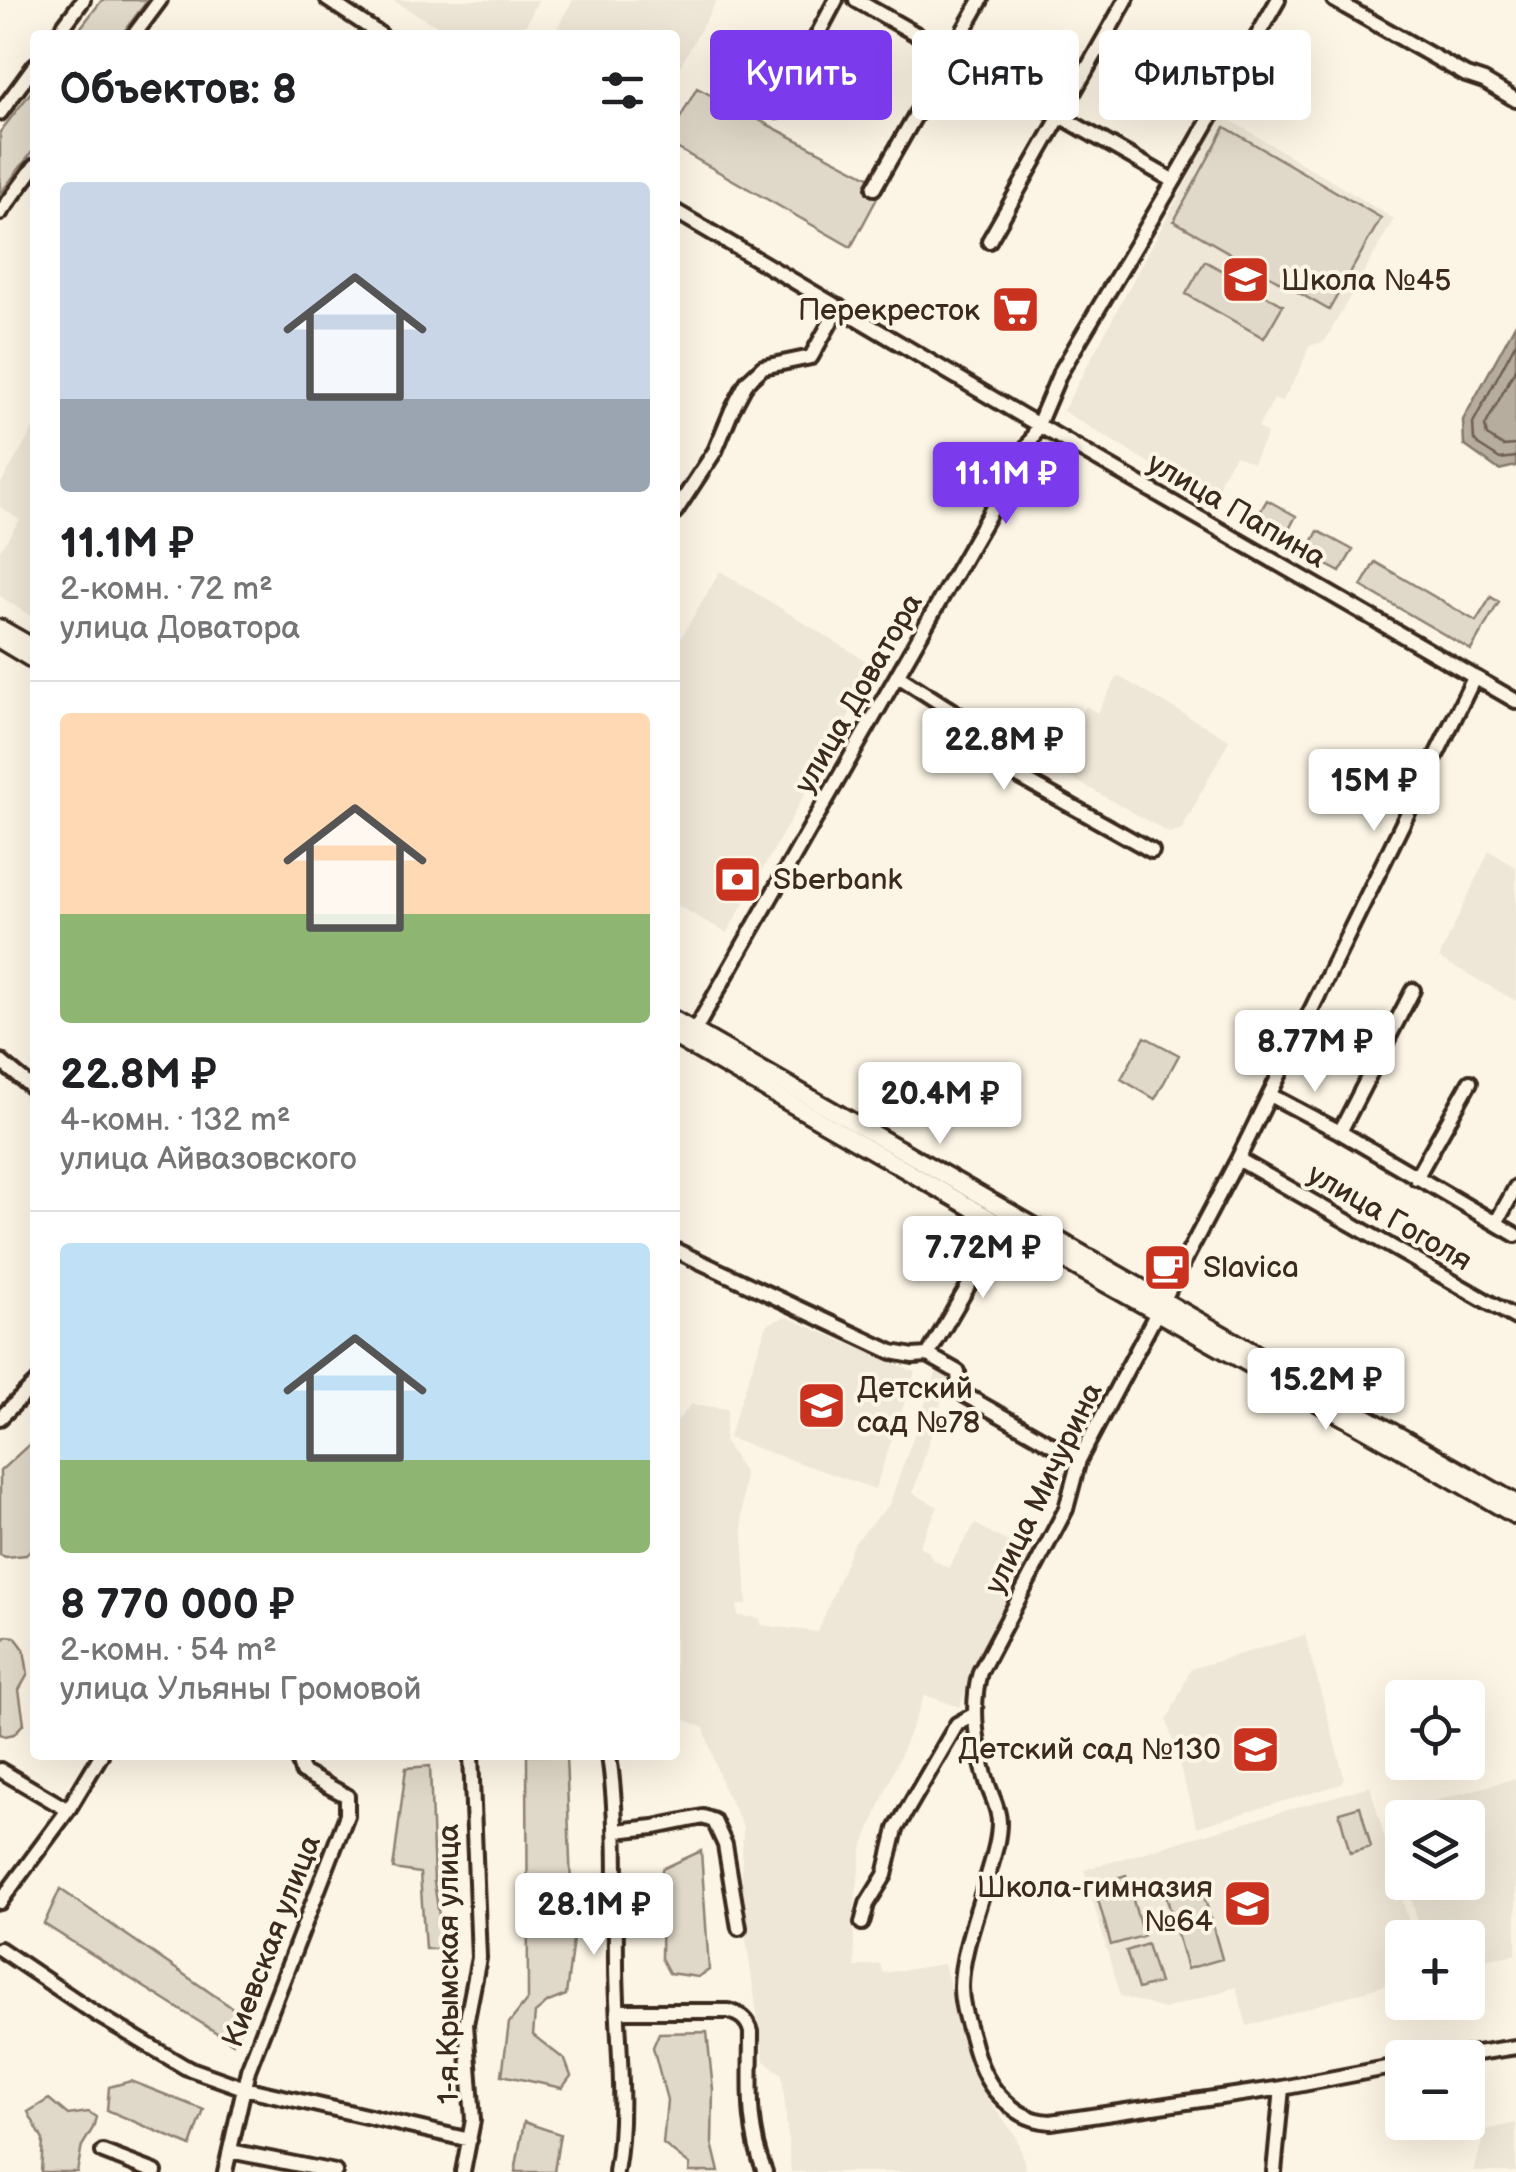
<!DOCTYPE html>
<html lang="ru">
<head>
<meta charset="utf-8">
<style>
  body { margin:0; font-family:"Balsamiq Sans",sans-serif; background:#f6f6f6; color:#202124; height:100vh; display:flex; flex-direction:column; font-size:38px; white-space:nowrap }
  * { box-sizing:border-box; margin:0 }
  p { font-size:32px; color:#757577 }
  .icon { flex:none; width:55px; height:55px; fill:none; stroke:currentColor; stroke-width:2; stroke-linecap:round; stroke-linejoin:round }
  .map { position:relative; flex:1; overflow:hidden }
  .panel { position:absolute; left:30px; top:30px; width:650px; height:1730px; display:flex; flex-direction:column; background:#fff; border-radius:10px; box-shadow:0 10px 40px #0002 }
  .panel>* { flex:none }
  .top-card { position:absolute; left:710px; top:30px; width:655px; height:90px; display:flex; gap:20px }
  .fabs { position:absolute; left:1385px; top:1680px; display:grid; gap:20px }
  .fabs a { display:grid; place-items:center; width:100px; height:100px; border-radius:10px; background:#fff; box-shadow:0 10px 40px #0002; font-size:50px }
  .price { position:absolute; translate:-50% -85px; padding:0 22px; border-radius:10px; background:#fff; color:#222; font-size:32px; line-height:65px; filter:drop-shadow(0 2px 5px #0008) }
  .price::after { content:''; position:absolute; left:50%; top:60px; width:30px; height:22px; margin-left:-15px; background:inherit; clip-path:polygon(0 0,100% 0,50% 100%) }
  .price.selected { background:#7c3aed; color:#fff }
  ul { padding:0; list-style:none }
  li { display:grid; align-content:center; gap:20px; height:530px; padding:0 30px }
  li+li { border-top:2px solid #e0e0e0 }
  li span { display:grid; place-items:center; height:310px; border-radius:10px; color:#555 }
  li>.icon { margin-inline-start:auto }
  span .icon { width:180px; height:180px; fill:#fffc; stroke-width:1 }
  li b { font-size:42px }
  h2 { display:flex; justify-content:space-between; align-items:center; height:120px; padding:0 30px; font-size:42px }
  .pill { padding:0 35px; border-radius:10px; background:#fff; box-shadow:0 10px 40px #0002; font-size:35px; line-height:90px }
  .pill.selected { background:#7c3aed; color:#fff }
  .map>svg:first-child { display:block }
  .built { fill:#eee6d6 }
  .green { fill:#e0d8c8; stroke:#8e8173; stroke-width:2.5 }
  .water { fill:#b7ad9e; stroke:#85796b; stroke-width:2.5 }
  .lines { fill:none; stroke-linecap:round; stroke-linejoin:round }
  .shore { stroke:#6d5e51; stroke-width:2.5 }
  .minor-casing { stroke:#3b2a1e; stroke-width:20 }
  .major-casing { stroke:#3b2a1e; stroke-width:22 }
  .minor { stroke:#fcf5e5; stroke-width:12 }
  .major { stroke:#fcf5e5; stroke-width:15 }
  .labels { text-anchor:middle; stroke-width:8; stroke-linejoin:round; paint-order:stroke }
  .poi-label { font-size:30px; fill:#3b2a1e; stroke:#fcf5e5; text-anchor:start }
  .street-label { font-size:30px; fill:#3b2a1e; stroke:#fcf5e5 }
</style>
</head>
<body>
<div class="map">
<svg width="1516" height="2172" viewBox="0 0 1516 2172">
  <rect width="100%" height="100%" fill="#fcf5e5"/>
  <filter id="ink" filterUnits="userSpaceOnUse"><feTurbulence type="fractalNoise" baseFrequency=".01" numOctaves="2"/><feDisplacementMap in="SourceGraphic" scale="20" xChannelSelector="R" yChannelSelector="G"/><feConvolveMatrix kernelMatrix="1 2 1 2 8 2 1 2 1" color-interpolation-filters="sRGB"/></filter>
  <g filter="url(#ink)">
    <path class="built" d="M392,0H538L521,35H452Z
      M573,0H717L675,75V35H553Z
      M1222,115L1394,219L1325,341L1309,346L1301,368L1282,402L1274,399L1258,427L1267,434L1253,463L1235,455L1221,478L1217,504L1063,411Z
      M35,426V619L0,596V550L20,520L0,507V485Z
      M720,571L876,667L727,933L675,904V648Z
      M1118,676L1229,740L1182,829L1169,833L1050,766L1086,706L1097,713Z
      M1489,851L1516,867V1001L1439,958Z
      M786,1317L915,1372L875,1489L728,1438L767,1324Z
      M937,1371L949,1377L913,1493L938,1507L919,1546L929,1552L932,1559L948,1568L975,1524L1035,1557L975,1670L959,1707L925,1695L862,1849L853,1919L855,1967L880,1964L883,1973L944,1964L963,2036L990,2102L1016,2136L1027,2172H791L782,2074L764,2061L741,1905L743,1827L722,1784L704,1728L675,1715V1423L692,1404L728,1409L724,1441L744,1472L742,1515L747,1604L737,1606L738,1616L760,1618L761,1625L818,1632L853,1544L889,1505Z
      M1305,1635L1344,1777L1342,1784L1197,1827L1167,1721L1191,1669Z
      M1516,1778V1954L1468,1963V1938L1422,1937L1407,1883L1468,1882V1818H1402V1865L1389,1814Z
      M1370,1786L1413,1937L1402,1938V1980L1247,2026L1236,1987L1164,2009L1120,1996L1084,1870Z
      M1516,2123V2172H1474L1485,2130Z"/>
    <path class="green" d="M102,0H148L121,35H75Z
      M35,87V148L0,194V132Z
      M697,88L884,185L851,247L675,147V127Z
      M1225,127L1381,218L1329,310L1174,221Z
      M1205,261L1283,305L1264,338L1186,294Z
      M1267,500L1296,516L1284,539L1254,522Z
      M1318,531L1353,550L1340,572L1306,554Z
      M1375,562L1476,621L1491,597L1499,602L1471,650L1361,586Z
      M1145,1037L1179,1055L1155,1099L1121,1079Z
      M35,1439V1544L26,1555L6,1557L0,1555V1471Z
      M7,1636L15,1637L24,1649L28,1674L19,1690L24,1723L14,1734L5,1736L0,1734V1644Z
      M527,1755H566L573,1939L566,1995L548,2002L535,2013L533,2035L565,2060L571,2076L562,2088L502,2075L509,2023L528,1999Z
      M430,1766L434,1882L444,1949H425L420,1873L393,1869L406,1768Z
      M1360,1806L1371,1847L1350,1853L1339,1812Z
      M701,1851L709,1970L698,1977L669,1973L661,1958L662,1869Z
      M1126,1875L1143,1936L1111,1945L1094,1885Z
      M1199,1878L1222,1959L1187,1969L1164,1888Z
      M60,1889L247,2018L233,2043L44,1924Z
      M1147,1944L1159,1983L1138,1989L1126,1951Z
      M707,2032L713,2090L712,2143L719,2172H689L690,2165L663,2144L667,2100L653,2047L659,2033Z
      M131,2081L204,2110L191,2146L107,2110L109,2087Z
      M49,2099L68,2115L88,2112L96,2117L93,2128L82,2146L77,2172H41L43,2140L28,2112Z
      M524,2122L560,2134L554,2172H515Z"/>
    <path class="water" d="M1516,323V466L1499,470L1464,445L1463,420Z"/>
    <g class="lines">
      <path class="shore" d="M1516,342L1473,423L1474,440L1478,445L1500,459L1516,457
        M1516,368L1485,426L1487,436L1503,446L1516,445"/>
      <defs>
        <path id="minor" d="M328,0L381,35
          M856,0L1174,181
          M1334,0L1466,75L1484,81L1516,100
          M57,35L83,0
          M134,35L160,0
          M777,111L836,0
          M0,113L35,65
          M874,188L981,0
          M675,211L1021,415L1516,701
          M0,213L35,166
          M989,241L1126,0
          M675,512L715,451L732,410L747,382L763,367L811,357L839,307
          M898,676L968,721L989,737L1009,771L1152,851
          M691,1037L1032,439L1060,373L1174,181L1278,0
          M0,1061L35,1090
          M1270,1095L1340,1132L1516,1235
          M1340,1132L1413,990
          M1238,1159L1516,1318
          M1416,1178L1470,1082
          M1496,1223L1516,1187
          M675,1250L892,1352L913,1356L928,1355L958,1372L959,1386L965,1395L1079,1460
          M928,1355L1003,1226
          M0,1418L35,1384
          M609,1755C619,1825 615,1893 616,1963C616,2032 628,2104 616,2172
          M0,1770L68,1810
          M616,1831L654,1827L703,1817L714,1821L725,1845L739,1928
          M0,1902L68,1810L101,1755
          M862,1923L867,1904L885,1875L896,1829L957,1724L975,1714
          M0,1949L96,2014L185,2067L244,2088L470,2140
          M618,2011H729C741,2015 748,2020 751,2032C751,2079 746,2128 765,2172
          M1445,2058L1516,2047
          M1282,2088L1402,2065
          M230,2151L335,2172
          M103,2152L155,2172
          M225,2172L248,2070L347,1815V1796L302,1772L298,1759L300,1755
          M463,2172L473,2120L466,2024L479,1958L471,1755
          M1274,2172L1282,2088L1051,2122C1028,2121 1013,2110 998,2094C984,2079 977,2059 972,2039C967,2022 961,2005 961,1987C961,1954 979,1907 988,1875C993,1858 999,1840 999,1822C999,1809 992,1797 988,1785C977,1750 970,1708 980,1672L1066,1509L1079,1460L1238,1159L1474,678"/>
        <path id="major" d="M0,628L35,648
          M0,640L35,661
          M675,1020L1516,1503
          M675,1037L1003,1226L1402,1450L1516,1516"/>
      </defs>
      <use href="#minor" class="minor-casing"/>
      <use href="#major" class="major-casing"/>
      <use href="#minor" class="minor"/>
      <use href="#major" class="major"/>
    </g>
  </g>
  <defs>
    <symbol id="school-square" viewBox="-11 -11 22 22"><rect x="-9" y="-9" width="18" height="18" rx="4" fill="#c8321e" stroke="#fcf5e5"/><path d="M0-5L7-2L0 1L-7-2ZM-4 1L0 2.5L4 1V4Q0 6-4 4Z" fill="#fff"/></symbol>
    <symbol id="supermarket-square" viewBox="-11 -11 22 22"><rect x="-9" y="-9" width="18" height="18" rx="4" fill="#c8321e" stroke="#fcf5e5"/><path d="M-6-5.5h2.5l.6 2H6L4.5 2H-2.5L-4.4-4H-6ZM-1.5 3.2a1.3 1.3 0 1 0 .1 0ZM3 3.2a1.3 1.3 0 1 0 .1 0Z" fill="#fff"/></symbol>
    <symbol id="bank-square" viewBox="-11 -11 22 22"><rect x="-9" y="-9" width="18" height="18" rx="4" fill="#c8321e" stroke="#fcf5e5"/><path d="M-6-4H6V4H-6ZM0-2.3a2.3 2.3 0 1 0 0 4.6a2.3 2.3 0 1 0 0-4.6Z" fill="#fff"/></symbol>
    <symbol id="cafe-square" viewBox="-11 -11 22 22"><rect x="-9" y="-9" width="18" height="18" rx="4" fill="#c8321e" stroke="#fcf5e5"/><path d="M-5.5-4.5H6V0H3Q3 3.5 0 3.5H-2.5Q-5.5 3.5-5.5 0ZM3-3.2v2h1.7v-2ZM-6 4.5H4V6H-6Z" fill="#fff"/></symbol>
  </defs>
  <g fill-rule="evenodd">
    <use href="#school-square" x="1218" y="252" width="55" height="55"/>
    <use href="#supermarket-square" x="988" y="282" width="55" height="55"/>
    <use href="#bank-square" x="710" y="852" width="55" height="55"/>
    <use href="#cafe-square" x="1140" y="1240" width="55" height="55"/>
    <use href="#school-square" x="794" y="1378" width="55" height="55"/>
    <use href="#school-square" x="1228" y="1722" width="55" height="55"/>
    <use href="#school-square" x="1220" y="1876" width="55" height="55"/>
  </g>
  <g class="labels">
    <g class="poi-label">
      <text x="1281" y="290">Школа №45</text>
      <text x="980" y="320" text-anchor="end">Перекресток</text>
      <text x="773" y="889">Sberbank</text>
      <text x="1203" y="1277">Slavica</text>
      <text x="857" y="1398">Детский<tspan x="857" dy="34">сад №78</tspan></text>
      <text x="1221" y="1759" text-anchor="end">Детский сад №130</text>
      <text x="1213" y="1897" text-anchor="end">Школа-гимназия<tspan x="1213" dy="34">№64</tspan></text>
    </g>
    <g class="street-label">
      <text transform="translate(1237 510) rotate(30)" y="10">улица Папина</text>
      <text transform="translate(858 693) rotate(-60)" y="10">улица Доватора</text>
      <text transform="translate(1390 1217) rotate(30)" y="10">улица Гоголя</text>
      <text transform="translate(1043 1488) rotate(-64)" y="10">улица Мичурина</text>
      <text transform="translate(271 1941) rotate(-69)" y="10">Киевская улица</text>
      <text transform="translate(448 1964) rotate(-90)" y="10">1-я Крымская улица</text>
    </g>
  </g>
</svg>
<div class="fabs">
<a><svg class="icon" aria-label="locate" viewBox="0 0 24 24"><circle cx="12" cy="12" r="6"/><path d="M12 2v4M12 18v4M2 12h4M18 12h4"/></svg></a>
<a><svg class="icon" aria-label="layers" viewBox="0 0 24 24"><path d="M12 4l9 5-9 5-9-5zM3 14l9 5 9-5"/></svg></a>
<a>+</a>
<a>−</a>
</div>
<b class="price selected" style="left:1006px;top:527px">11.1M ₽</b>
<b class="price" style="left:1004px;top:793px">22.8M ₽</b>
<b class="price" style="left:1374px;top:834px">15M ₽</b>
<b class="price" style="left:1315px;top:1095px">8.77M ₽</b>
<b class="price" style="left:940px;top:1147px">20.4M ₽</b>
<b class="price" style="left:983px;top:1301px">7.72M ₽</b>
<b class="price" style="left:1326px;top:1433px">15.2M ₽</b>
<b class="price" style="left:594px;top:1958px">28.1M ₽</b>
<div class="top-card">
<a class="pill selected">Купить</a>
<a class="pill">Снять</a>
<a class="pill">Фильтры</a>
</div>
<section class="panel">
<h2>Объектов: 8<svg class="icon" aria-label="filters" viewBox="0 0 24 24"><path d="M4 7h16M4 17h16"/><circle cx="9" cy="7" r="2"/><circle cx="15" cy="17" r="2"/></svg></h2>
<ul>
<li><span style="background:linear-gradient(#c9d6e8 70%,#9aa5b1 0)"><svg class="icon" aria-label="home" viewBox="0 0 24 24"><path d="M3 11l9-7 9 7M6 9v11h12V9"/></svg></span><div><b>11.1M ₽</b><p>2-комн. · 72 m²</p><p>улица Доватора</p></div></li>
<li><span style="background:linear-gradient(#ffd9b3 65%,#8fb573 0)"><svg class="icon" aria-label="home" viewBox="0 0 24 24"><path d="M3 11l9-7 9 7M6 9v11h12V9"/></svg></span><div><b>22.8M ₽</b><p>4-комн. · 132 m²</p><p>улица Айвазовского</p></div></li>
<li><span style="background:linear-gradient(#bfe0f5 70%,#8fb573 0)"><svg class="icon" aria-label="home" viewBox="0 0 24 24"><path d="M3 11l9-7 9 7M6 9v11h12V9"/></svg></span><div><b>8 770 000 ₽</b><p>2-комн. · 54 m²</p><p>улица Ульяны Громовой</p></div></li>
</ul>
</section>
</div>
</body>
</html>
